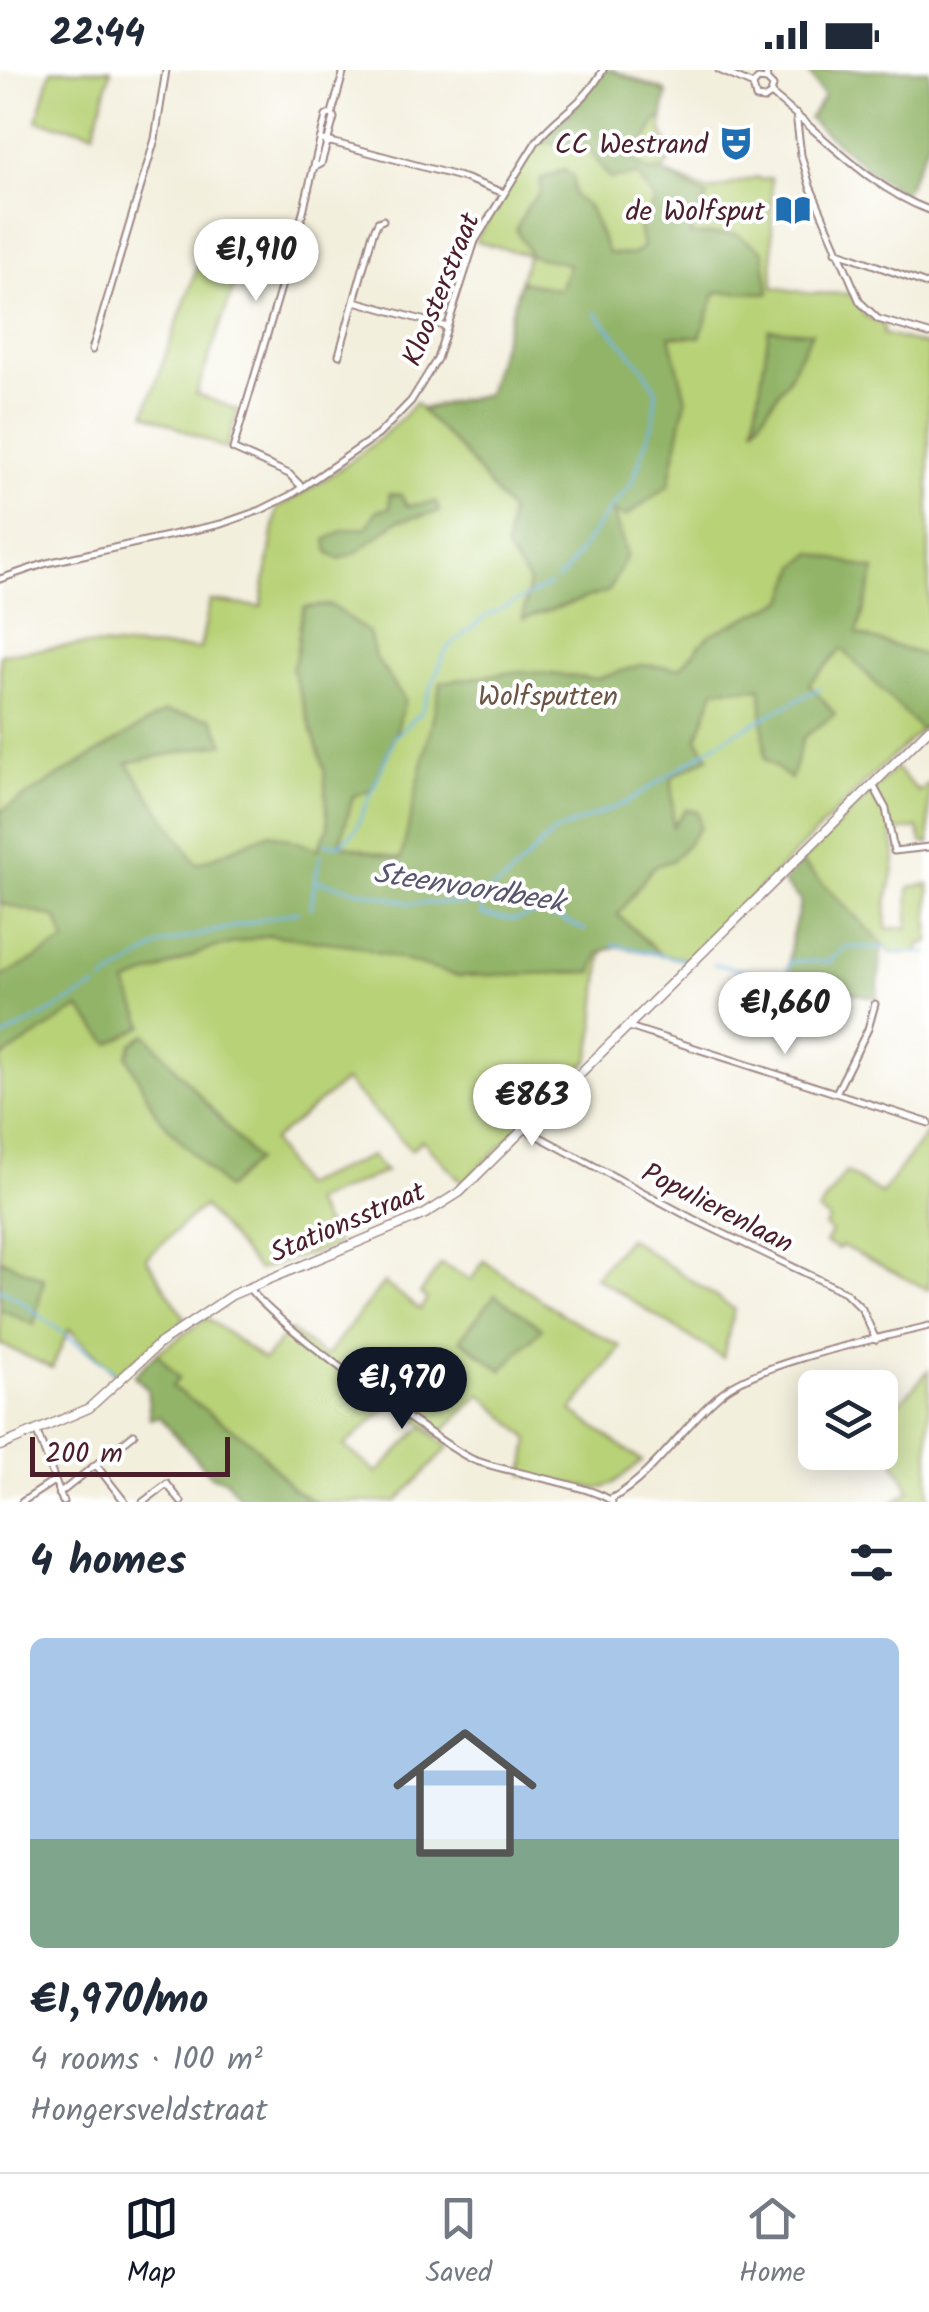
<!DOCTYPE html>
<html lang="en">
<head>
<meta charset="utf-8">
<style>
  body { margin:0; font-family:Kalam,sans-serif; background:#f2f2f3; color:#1f2937; height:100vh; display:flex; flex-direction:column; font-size:38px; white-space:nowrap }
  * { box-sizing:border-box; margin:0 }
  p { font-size:32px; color:#747a83 }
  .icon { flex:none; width:55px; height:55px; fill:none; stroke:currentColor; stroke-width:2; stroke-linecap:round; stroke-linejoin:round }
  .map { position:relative; height:1432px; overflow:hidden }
  .drawer { display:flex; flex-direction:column; background:#fff; flex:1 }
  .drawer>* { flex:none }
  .tools { position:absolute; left:798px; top:1300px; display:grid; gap:20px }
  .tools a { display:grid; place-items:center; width:100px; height:100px; border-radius:15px; background:#fff; box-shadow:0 5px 25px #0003; font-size:50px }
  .scale { position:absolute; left:30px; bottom:25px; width:200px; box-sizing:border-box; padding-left:10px; border:5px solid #4a1f2b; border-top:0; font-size:28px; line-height:35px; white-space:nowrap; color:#4a1f2b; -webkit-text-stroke:8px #fff; paint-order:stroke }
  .price { position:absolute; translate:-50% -85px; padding:0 22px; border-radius:35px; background:#fff; color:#222; font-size:32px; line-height:65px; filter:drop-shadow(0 2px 5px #0008) }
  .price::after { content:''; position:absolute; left:50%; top:60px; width:30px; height:22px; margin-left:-15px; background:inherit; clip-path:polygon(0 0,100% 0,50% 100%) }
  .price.active { background:#111827; color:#fff }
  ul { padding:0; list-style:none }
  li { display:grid; align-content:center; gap:20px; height:530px; padding:0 30px }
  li+li { border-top:2px solid #e0e1e3 }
  li span { display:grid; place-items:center; height:310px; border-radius:15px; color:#555 }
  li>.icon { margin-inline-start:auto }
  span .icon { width:180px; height:180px; fill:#fffc; stroke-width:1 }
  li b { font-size:42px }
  h2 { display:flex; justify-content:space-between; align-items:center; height:120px; padding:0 30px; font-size:42px }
  .status { display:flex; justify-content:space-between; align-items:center; height:70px; padding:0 50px; background:#fff; direction:ltr }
  .status svg { height:28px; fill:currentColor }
  .dock { display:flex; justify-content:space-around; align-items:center; height:140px; border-top:2px solid #e0e1e3; background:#fff; font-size:28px; color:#747a83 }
  .dock a { display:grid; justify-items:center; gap:5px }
  .dock .active { color:#111827 }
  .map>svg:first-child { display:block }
  .green { fill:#b8d277; stroke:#817851; stroke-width:2.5; fill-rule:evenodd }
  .forest { fill:#92b468; stroke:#6e6a4a; stroke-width:2.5 }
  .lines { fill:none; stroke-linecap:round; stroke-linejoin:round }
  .stream { stroke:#72b8e9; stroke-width:2.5 }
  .street-casing { stroke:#9e8784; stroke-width:9 }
  .secondary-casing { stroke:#9e8784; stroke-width:11 }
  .street { stroke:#fff; stroke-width:5 }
  .secondary { stroke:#fff; stroke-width:8 }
  .labels { text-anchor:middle; stroke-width:8; stroke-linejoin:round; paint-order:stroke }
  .poi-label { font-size:28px; fill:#4a1f2b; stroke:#fff; text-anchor:end }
  .street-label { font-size:28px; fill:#4a1f2b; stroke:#fff }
  .park-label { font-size:28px; fill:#6b5542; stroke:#fff }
  .water-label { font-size:30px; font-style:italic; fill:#58556e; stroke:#fff }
</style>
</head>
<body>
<div class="status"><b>22:44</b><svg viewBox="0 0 49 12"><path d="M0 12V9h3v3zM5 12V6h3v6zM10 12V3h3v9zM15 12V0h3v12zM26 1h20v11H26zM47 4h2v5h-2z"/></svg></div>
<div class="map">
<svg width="929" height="1432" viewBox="0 0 929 1432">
  <rect width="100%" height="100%" fill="#fff"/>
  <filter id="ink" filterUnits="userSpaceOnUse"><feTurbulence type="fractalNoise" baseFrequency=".01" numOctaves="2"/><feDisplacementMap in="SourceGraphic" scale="20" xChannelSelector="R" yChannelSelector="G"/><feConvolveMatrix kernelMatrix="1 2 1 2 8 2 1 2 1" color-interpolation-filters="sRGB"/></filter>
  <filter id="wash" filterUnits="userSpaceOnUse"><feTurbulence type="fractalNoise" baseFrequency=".0048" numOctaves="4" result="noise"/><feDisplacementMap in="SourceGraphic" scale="40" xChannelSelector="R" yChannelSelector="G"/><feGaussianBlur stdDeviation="2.25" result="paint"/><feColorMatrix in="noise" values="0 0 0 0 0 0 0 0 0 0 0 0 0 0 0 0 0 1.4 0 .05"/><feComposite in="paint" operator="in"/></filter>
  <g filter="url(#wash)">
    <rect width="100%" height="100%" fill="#f3efdd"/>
    <path class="green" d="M51,0H111L94,62L37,51Z
      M612,0L666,21L661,58L672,86L662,102L709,121L757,107L761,110L771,108L773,217L807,223L851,224L865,246L884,255L883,264L929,276V653L881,697L689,890L616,876L603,882C596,918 598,954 589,990L463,1113L422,1070L411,1080L345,1011L272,1071L300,1116L371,1086L385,1102L312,1132L338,1175L258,1200L203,1136L146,1188L186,1250L116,1305L69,1259L52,1298L0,1274V584L79,575L200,579L210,531L261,537L277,438C320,415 384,371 415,333L421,339L487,324L528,185L475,171L536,72L593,30Z
      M204,178L243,191L196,324L238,340L226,379L145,343Z
      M895,698L919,722L929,713V774L922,773L918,758L891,762C903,801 882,819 887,859L908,857L909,817L929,814V873L920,874L918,883H891L801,792Z
      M929,1060V1220L842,1176L838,1179L825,1173L831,1162L825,1156L829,1149L818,1141L846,1102L881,1124Z
      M628,1168L734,1239L723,1288L595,1207Z
      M484,1191L560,1243L621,1277L572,1341L642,1391L614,1413L598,1419L524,1405L529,1369L481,1324L439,1365L393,1333L344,1376L377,1403L422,1357L449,1377L396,1432H315L293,1419L250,1371L171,1317L179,1308L157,1283L207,1248L264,1290L289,1260L325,1287L384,1213L420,1240L427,1229L420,1224L441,1194L471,1210ZM495,1225L502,1300L460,1270Z
      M929,1300V1432H894L910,1421L884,1373H880V1355Z"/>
    <path class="forest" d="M603,0H611L667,23L662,49H657L649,65L626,86L648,101H661L708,127L690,165L736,164L763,181L769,223L716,222L700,267L670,266L686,329L669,415L625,447L613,441L627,485L609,521L523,549L529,512L506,480L510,442L461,380L421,340L487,324L521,211L560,220L569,194L531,186L516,159L528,136L540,123L541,109L564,100L573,107L574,126L589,138L608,183L632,185L643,177L639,157L655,132L638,105L610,109L586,75L536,72L576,36Z
      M807,0H929V71L904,124L870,101L809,49L824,27Z
      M769,259L812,262L786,312L754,358Z
      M389,424L401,425L407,436L436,432L439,442L397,451L356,483L339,489L328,482L326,470L344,460L367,457L376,441L390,438Z
      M813,483L875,500L857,564L929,587V653L921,660L842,579L809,614L835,644L803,668L791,709L765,689L761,618L715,619L697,669L709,687L672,707L673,756L686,739L698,742L700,758L673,790L653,797L618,845L661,885L616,876L599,883L593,902L458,906L352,875L268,865L209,879L126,914L144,956L110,974L79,938L0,989V908L65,872L57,848L0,833V742L164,642L212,648L224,673L127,693L197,794L270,763L318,779L328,758L324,698L292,599C301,578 296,558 305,537L331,535L369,563L375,587L405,630L396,663L372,720L353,726L340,774L401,789L441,612L521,601L597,609L640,595L680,598L709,565L785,530L797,496Z
      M801,792L882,873L877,928L787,909L792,865L801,831L783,813Z
      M146,964L256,1090L226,1119L156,1044L127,986L132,974Z
      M0,1189L44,1209L34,1255L0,1239Z
      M495,1225L542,1258L502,1300L460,1269Z
      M157,1283L179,1308L172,1317L250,1371L293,1419L315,1432H243L225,1409L212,1406L159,1347L150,1349L147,1318L134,1306Z"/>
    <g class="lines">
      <path class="stream" d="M556,510L564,504L603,448L632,413L653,353L656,321L644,299L595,242
        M325,773L340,775L355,761L395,666L421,642L447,578L485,547L550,515
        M315,810L321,784
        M505,811L554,762L628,732L724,669L820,618
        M482,831L483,825L502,813
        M311,838L315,810L411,833L482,834V845L515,850C539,837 562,849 585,860
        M612,874L688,891
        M891,882L929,883
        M714,894L787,909L790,891L829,892L845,877L886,878
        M103,912L162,874L298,841
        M0,969L96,917
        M0,1219L15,1227L114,1301"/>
    </g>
  </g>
  <g filter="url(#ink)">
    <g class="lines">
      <defs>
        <path id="street" d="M719,0L753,15L758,9L767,10
          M766,0L767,10L773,16L771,24C822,64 868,117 929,140
          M753,15L756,28L764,29L771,24
          M796,44L801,85L810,116L860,232L878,249L929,264
          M320,69L464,108L504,123
          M315,97L321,94L334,48L332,43
          M836,181L929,215
          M355,231L447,257
          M92,280L155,69L166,0
          M339,285L373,163L378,152L383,150
          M302,417L289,404L233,379L301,150L326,46L332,43L344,0
          M0,509L47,493L221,454L261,440L291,425L378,365L411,331L437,289L475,171L536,72C560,42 583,36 603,0
          M873,715L886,739L894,781L929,777
          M629,957L929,1053
          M837,1021L868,959L875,934
          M525,1059L693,1149L845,1222L862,1239L876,1270
          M249,1217C259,1241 444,1378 474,1390C504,1402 597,1416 612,1432
          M37,1362L63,1432
          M96,1395L125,1432
          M59,1424L134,1364
          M611,1429C656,1404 683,1354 723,1322C763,1291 877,1269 929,1256
          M22,1432L54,1411
          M143,1432L167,1414L181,1432"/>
        <path id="secondary" d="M0,1376L89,1338L159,1274L232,1225L425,1144L460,1122L929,659"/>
      </defs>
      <use href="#street" class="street-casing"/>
      <use href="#secondary" class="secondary-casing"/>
      <use href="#street" class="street"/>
      <use href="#secondary" class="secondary"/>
    </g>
  </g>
  <defs>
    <symbol id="theatre-bare" viewBox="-9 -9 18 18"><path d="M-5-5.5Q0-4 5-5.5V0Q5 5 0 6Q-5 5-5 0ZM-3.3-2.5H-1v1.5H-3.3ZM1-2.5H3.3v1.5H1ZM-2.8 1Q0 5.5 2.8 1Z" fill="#1f6fb2" stroke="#fff" stroke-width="2.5" paint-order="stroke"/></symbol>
    <symbol id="library-bare" viewBox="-9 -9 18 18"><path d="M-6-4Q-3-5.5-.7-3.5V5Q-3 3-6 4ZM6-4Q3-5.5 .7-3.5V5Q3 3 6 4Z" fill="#1f6fb2" stroke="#fff" stroke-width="2.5" paint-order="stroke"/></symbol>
  </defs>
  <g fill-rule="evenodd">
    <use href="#theatre-bare" x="711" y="48" width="50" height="50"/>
    <use href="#library-bare" x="768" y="115" width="50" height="50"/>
  </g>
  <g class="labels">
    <g class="poi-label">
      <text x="708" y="83">CC Westrand</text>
      <text x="765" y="150">de Wolfsput</text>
    </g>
    <g class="street-label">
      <text transform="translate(440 219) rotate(-68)" y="10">Kloosterstraat</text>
      <text transform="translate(718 1137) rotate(27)" y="10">Populierenlaan</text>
      <text transform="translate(347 1151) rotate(-23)" y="10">Stationsstraat</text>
    </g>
    <g class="park-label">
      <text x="548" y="635">Wolfsputten</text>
    </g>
    <g class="water-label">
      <text transform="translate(469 817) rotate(9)" y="10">Steenvoordbeek</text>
    </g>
  </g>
</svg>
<div class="tools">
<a><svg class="icon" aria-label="layers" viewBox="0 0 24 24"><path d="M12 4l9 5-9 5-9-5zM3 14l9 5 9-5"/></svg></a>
</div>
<div class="scale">200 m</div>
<b class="price" style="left:256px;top:234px">€1,910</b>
<b class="price" style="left:785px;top:987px">€1,660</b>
<b class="price" style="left:532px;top:1079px">€863</b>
<b class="price active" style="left:402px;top:1362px">€1,970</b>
</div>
<section class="drawer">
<h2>4 homes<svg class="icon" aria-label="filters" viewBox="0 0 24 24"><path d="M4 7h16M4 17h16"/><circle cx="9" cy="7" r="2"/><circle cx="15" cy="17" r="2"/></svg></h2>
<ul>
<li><span style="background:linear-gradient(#a9c7e8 65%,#7fa58c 0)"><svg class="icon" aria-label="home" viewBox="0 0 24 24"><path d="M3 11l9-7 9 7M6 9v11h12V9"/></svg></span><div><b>€1,970/mo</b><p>4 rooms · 100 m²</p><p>Hongersveldstraat</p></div></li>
</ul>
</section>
<nav class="dock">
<a class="active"><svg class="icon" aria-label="map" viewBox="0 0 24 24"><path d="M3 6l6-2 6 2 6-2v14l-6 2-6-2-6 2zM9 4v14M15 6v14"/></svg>Map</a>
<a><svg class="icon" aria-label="saved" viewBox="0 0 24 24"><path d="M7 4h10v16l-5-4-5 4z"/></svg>Saved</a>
<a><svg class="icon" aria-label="home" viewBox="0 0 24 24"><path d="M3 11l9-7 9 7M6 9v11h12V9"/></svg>Home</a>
</nav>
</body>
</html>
